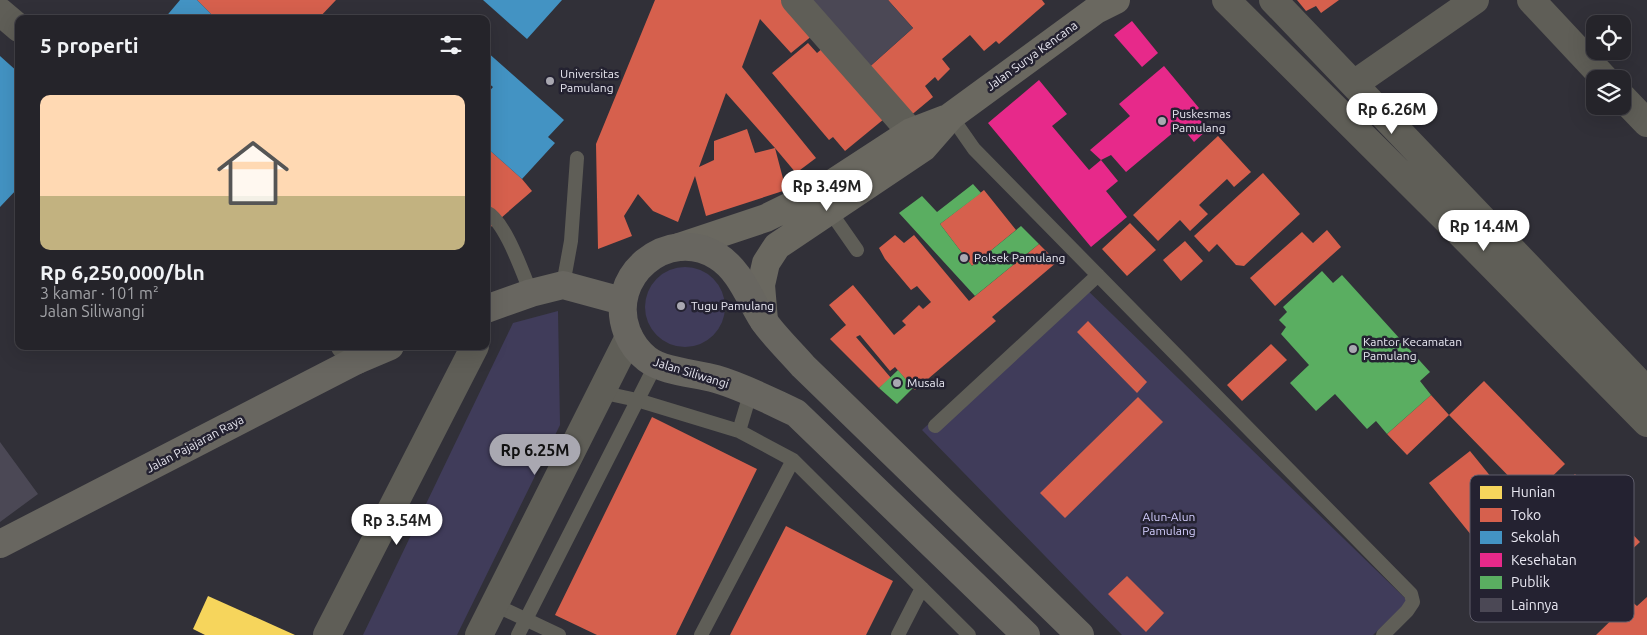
<!DOCTYPE html>
<html lang="id">
<head>
<meta charset="utf-8">
<style>
  body { margin:0; font-family:Ubuntu,sans-serif; background:#313036; color:#f1f3f6; height:100vh; display:flex; flex-direction:column; font-size:19px; white-space:nowrap }
  * { box-sizing:border-box; margin:0 }
  p { font-size:16px; color:#a3a4a8 }
  .icon { flex:none; width:28px; height:28px; fill:none; stroke:currentColor; stroke-width:2; stroke-linecap:round; stroke-linejoin:round }
  .map { position:relative; flex:1; overflow:hidden }
  .panel { position:absolute; left:15px; top:15px; width:475px; height:335px; display:flex; flex-direction:column; background:#25242a; border-radius:10px; box-shadow:0 5px 20px #0002,0 0 0 1px #424147 }
  .panel>* { flex:none }
  .fabs { position:absolute; left:1586px; top:15px; display:grid; gap:10px }
  .fabs a { display:grid; place-items:center; width:45px; height:45px; border-radius:10px; background:#25242a; box-shadow:0 5px 20px #0002,0 0 0 1px #424147; font-size:25px }
  .price { position:absolute; translate:-50% -42px; padding:0 11px; border-radius:18px; background:#fff; color:#222; font-size:16px; line-height:32px; filter:drop-shadow(0 1px 2px #0008) }
  .price::after { content:''; position:absolute; left:50%; top:30px; width:15px; height:11px; margin-left:-8px; background:inherit; clip-path:polygon(0 0,100% 0,50% 100%) }
  .price.current { background:#a9a8b1; color:#111 }
  ul { padding:0; list-style:none }
  li { display:grid; align-content:center; gap:10px; height:265px; padding:0 25px }
  li+li { border-top:1px solid #424147 }
  li span { display:grid; place-items:center; height:155px; border-radius:10px; color:#555 }
  li>.icon { margin-inline-start:auto }
  span .icon { width:90px; height:90px; fill:#fffc; stroke-width:1 }
  li b { font-size:21px }
  h2 { display:flex; justify-content:space-between; align-items:center; height:60px; padding:0 25px; font-size:21px }
  .map>svg:first-child { display:block }
  .green { fill:#403c5a }
  .homes { fill:#f6d55c }
  .shops { fill:#d6604d; fill-rule:evenodd }
  .schools { fill:#4393c3 }
  .health { fill:#e7298a }
  .public { fill:#5aae61 }
  .building { fill:#4b4855 }
  .lines { fill:none; stroke-linecap:round; stroke-linejoin:round }
  .service { stroke:#5f5e57; stroke-width:14 }
  .minor { stroke:#5f5e57; stroke-width:28 }
  .tertiary { stroke:#5f5e57; stroke-width:28 }
  .secondary { stroke:#6a6860; stroke-width:28 }
  .primary { stroke:#686660; stroke-width:28 }
  .poi-dot { fill:#a9a8b1; stroke:#242231; stroke-width:2 }
  .labels { text-anchor:middle; stroke-width:5; stroke-linejoin:round; paint-order:stroke }
  .street-label { font-size:12px; fill:#e9e8f2; stroke:#242231 }
  .poi-label { font-size:12px; fill:#e9e8f2; stroke:#242231; text-anchor:start }
  .park-label { font-size:12px; fill:#d2cdfd; stroke:#242231 }
  .key { fill:#242231; stroke:#5f5d6b; stroke-width:1 }
  .key-label { font-size:14px; fill:#e9e8f2 }
</style>
</head>
<body>
<div class="map">
<svg width="1647" height="635" viewBox="0 0 1647 635">
  <rect width="100%" height="100%" fill="#313038"/>
  <path class="green" d="M645 307a40 40 0 1 1 80 0a40 40 0 1 1-80 0Z
    M1081,284L1408,601L1373,635H1122L922,430Z
    M558,311L560,425L457,635H363L513,323Z"/>
  <path class="homes" d="M208,596L295,635H205L193,629Z"/>
  <path class="shops" d="M197,0H336L318,19H216Z
    M655,0H781L813,35L791,53L760,19L742,67L816,158L796,173L775,148L786,190L706,216L695,176L678,222L653,211L638,194L624,216L632,236L598,249L596,144ZM726,93L775,148L755,153L747,129L714,141V160L699,167Z
    M888,0H1042L1045,4L999,44L996,41L984,51L970,35L942,59L950,69L938,81L935,77L925,86L933,97L909,117L866,70L913,28Z
    M1297,0H1339L1321,13L1316,6L1306,11Z
    M808,43L817,53L823,48L884,119L845,151L833,137L829,140L772,73Z
    M1218,136L1251,172L1234,187L1227,179L1199,205L1208,214L1190,231L1180,220L1158,241L1133,215Z
    M486,147L522,179L532,191L486,231Z
    M1263,173L1300,214L1244,266L1236,265L1217,244L1209,252L1194,236Z
    M984,190L1016,230L972,266L940,224Z
    M1130,223L1156,250L1127,276L1102,249Z
    M1327,230L1341,247L1275,306L1250,278L1302,232L1313,243Z
    M895,235L904,243L914,235L969,301L1039,244L1057,262L992,317L996,321L915,390L895,367L890,371L860,335L856,337L891,378L879,388L830,339L846,325L829,305L853,285L894,335L906,325L902,321L919,305L923,309L931,302L917,286L911,290L885,259L879,248Z
    M1185,241L1203,261L1181,281L1163,260Z
    M1088,321L1147,382L1137,393L1077,332Z
    M1271,344L1287,360L1242,401L1227,385Z
    M1484,381L1565,464L1530,498L1449,415Z
    M1431,395L1449,415L1407,455L1387,434Z
    M1138,397L1163,422L1065,518L1040,493Z
    M652,417L757,469L676,635H597L555,615Z
    M1470,451L1517,509L1476,541L1429,483Z
    M1575,474L1640,542L1611,569L1547,501Z
    M786,526L893,581L866,635H730Z
    M1127,576L1164,613L1146,632L1108,594Z
    M1647,597V635H1596L1631,601L1637,606Z"/>
  <path class="schools" d="M180,0H197L216,19H164Z
    M483,0H562L527,39Z
    M486,51L564,120L548,137L555,143L522,179L486,147V95L493,87L486,81Z
    M0,56L19,73V187L0,207Z"/>
  <path class="health" d="M1132,21L1158,53L1142,67L1114,35Z
    M1164,66L1199,108L1194,113L1208,129L1194,142L1181,126L1126,172L1111,155L1101,160L1090,150L1130,116L1119,104Z
    M1039,80L1067,114L1052,126L1089,170L1101,160L1118,181L1106,191L1127,217L1091,247L988,123Z"/>
  <path class="public" d="M973,184L981,193L940,224L972,266L1021,226L1039,244L975,296L899,213L922,196L937,212Z
    M1322,271L1333,283L1342,275L1430,372L1420,381L1431,395L1387,434L1376,421L1367,429L1335,394L1316,411L1290,383L1309,365L1281,334L1286,327L1279,320L1287,312L1283,307Z
    M898,370L913,388L897,404L879,388Z"/>
  <path class="building" d="M810,0H888L913,28L866,70Z
    M0,442L38,494L0,522Z"/>
  <g class="lines">
    <path class="service" d="M951,116L974,149L1411,594L1413,602L1407,611L1383,635
      M827,207L857,250
      M486,212C505,220 523,274 531,293
      M563,285L571,241L577,158
      M600,392L637,400L739,431L793,460L969,635
      M935,426L1098,275
      M739,431L751,391
      M495,605L559,635
      M518,635L656,364
      M701,635L793,460
      M898,635L922,588"/>
    <path class="minor" d="M795,0L911,132
      M1226,0L1461,234L1647,423
      M1273,0L1647,391
      M1531,0L1605,79
      M0,12L19,28
      M1354,84L1475,0
      M1622,97L1647,123
      M345,346L357,360
      M327,635L475,346"/>
    <path class="tertiary" d="M479,635L629,337"/>
    <path class="secondary" d="M679,247L766,218L819,192L911,132L945,119
      M764,321L761,285L766,263L777,246L923,148L951,116L1096,10L1116,0"/>
    <path class="primary" d="M486,309L531,293L563,285L622,301
      M0,544L357,360L390,346
      M1026,635L796,413C770,401 744,387 716,379C695,373 664,372 647,359C638,352 631,342 627,332C606,277 667,225 717,256C740,270 749,298 763,320C774,336 790,351 803,366L1080,635"/>
  </g>
  <g class="poi-dot">
    <circle cx="550" cy="81" r="5"/>
    <circle cx="1162" cy="121" r="5"/>
    <circle cx="964" cy="258" r="5"/>
    <circle cx="681" cy="306" r="5"/>
    <circle cx="1353" cy="349" r="5"/>
    <circle cx="897" cy="383" r="5"/>
  </g>
  <g class="labels">
    <g class="street-label">
      <text transform="translate(1032 56) rotate(-36)" y="4">Jalan Surya Kencana</text>
      <text transform="translate(691 373) rotate(17)" y="4">Jalan Siliwangi</text>
      <text transform="translate(195 444) rotate(-28)" y="4">Jalan Pajajaran Raya</text>
    </g>
    <g class="poi-label">
      <text x="560" y="78">Universitas<tspan x="560" dy="14">Pamulang</tspan></text>
      <text x="1172" y="118">Puskesmas<tspan x="1172" dy="14">Pamulang</tspan></text>
      <text x="974" y="262">Polsek Pamulang</text>
      <text x="691" y="310">Tugu Pamulang</text>
      <text x="1363" y="346">Kantor Kecamatan<tspan x="1363" dy="14">Pamulang</tspan></text>
      <text x="907" y="387">Musala</text>
    </g>
    <g class="park-label">
      <text x="1169" y="521">Alun-Alun<tspan x="1169" dy="14">Pamulang</tspan></text>
    </g>
  </g>
  <rect x="1470" y="475" width="164" height="147" rx="8" class="key"/>
  <rect x="1480" y="486" width="22" height="13" fill="#f6d55c"/>
  <rect x="1480" y="508" width="22" height="14" fill="#d6604d"/>
  <rect x="1480" y="531" width="22" height="13" fill="#4393c3"/>
  <rect x="1480" y="553" width="22" height="14" fill="#e7298a"/>
  <rect x="1480" y="576" width="22" height="13" fill="#5aae61"/>
  <rect x="1480" y="598" width="22" height="14" fill="#4b4855"/>
  <g class="key-label">
    <text x="1511" y="497">Hunian</text>
    <text x="1511" y="520">Toko</text>
    <text x="1511" y="542">Sekolah</text>
    <text x="1511" y="565">Kesehatan</text>
    <text x="1511" y="587">Publik</text>
    <text x="1511" y="610">Lainnya</text>
  </g>
</svg>
<div class="fabs">
<a><svg class="icon" aria-label="locate" viewBox="0 0 24 24"><circle cx="12" cy="12" r="6"/><path d="M12 2v4M12 18v4M2 12h4M18 12h4"/></svg></a>
<a><svg class="icon" aria-label="layers" viewBox="0 0 24 24"><path d="M12 4l9 5-9 5-9-5zM3 14l9 5 9-5"/></svg></a>
</div>
<b class="price" style="left:1392px;top:135px">Rp 6.26M</b>
<b class="price" style="left:827px;top:212px">Rp 3.49M</b>
<b class="price" style="left:1484px;top:252px">Rp 14.4M</b>
<b class="price current" style="left:535px;top:476px">Rp 6.25M</b>
<b class="price" style="left:397px;top:546px">Rp 3.54M</b>
<section class="panel">
<h2>5 properti<svg class="icon" aria-label="filters" viewBox="0 0 24 24"><path d="M4 7h16M4 17h16"/><circle cx="9" cy="7" r="2"/><circle cx="15" cy="17" r="2"/></svg></h2>
<ul>
<li><span style="background:linear-gradient(#ffd9b3 65%,#c2b280 0)"><svg class="icon" aria-label="home" viewBox="0 0 24 24"><path d="M3 11l9-7 9 7M6 9v11h12V9"/></svg></span><div><b>Rp 6,250,000/bln</b><p>3 kamar · 101 m²</p><p>Jalan Siliwangi</p></div></li>
</ul>
</section>
</div>
</body>
</html>
